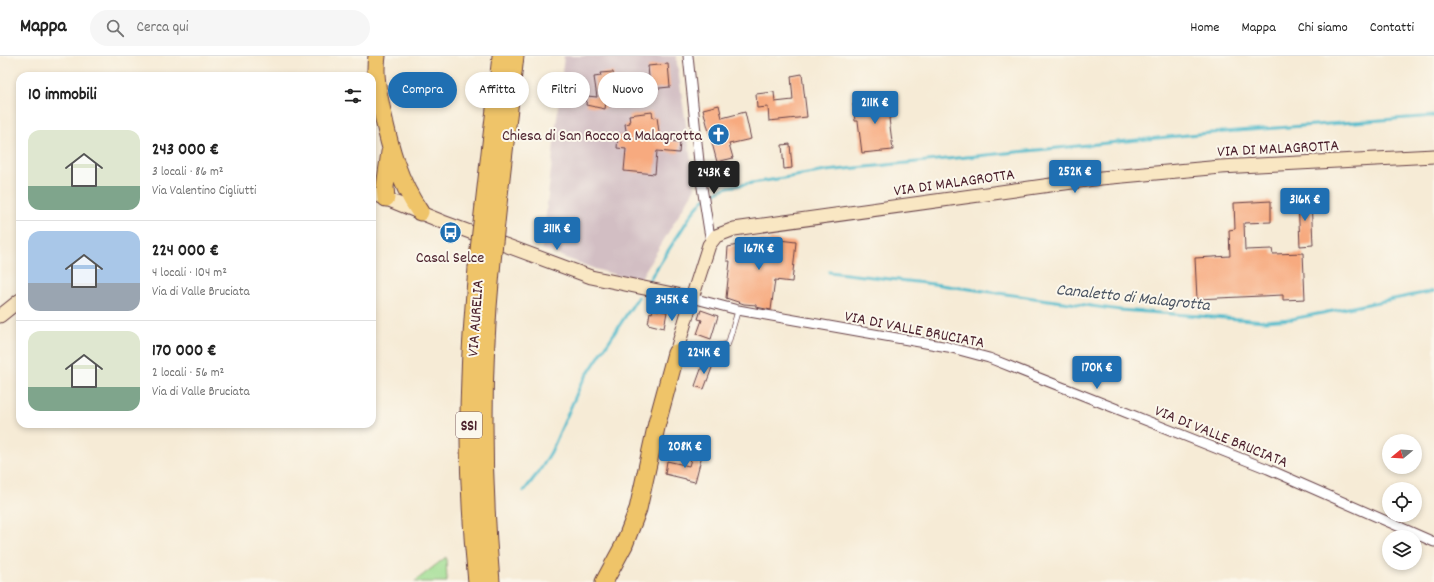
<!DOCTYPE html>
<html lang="it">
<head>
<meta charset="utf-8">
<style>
  body { margin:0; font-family:Dekko,sans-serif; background:#f6f6f6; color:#222; height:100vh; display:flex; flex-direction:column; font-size:15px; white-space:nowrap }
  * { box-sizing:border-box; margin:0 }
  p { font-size:13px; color:#767676 }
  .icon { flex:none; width:22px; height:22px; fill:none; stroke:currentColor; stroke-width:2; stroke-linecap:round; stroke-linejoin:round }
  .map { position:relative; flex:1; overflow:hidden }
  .sheet { position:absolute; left:16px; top:16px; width:360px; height:356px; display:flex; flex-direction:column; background:#fff; border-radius:12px; box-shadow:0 2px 6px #0003 }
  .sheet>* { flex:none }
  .banner { position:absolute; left:388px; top:16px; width:380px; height:36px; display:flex; gap:8px }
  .needle { width:26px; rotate:252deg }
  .tools { position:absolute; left:1382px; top:378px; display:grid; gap:8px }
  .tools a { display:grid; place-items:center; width:40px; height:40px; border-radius:50%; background:#fff; box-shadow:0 2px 6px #0003; font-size:20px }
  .price { position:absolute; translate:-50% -34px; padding:0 9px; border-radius:4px; background:#1f6fb2; color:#fff; font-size:13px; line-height:26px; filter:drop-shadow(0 1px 2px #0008) }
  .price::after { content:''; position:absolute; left:50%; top:24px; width:12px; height:9px; margin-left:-6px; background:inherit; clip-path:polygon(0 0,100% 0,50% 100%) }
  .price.selected { background:#222; color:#fff }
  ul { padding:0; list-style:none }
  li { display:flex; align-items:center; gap:12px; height:100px; padding:0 12px }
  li+li { border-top:1px solid #e0e0e0 }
  li span { display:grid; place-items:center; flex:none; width:112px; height:80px; border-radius:12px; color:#555 }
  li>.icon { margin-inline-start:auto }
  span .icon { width:48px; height:48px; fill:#fffc; stroke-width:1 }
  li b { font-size:17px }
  h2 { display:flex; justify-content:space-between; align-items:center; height:48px; padding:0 12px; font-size:17px }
  .pill { padding:0 14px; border-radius:18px; background:#fff; box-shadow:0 2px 6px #0003; font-size:14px; line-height:36px }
  .pill.selected { background:#1f6fb2; color:#fff }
  header { display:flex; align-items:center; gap:24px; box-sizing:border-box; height:56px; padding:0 20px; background:#fff; border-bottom:1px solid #e0e0e0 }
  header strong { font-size:19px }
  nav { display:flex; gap:22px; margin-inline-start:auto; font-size:14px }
  .search { width:280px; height:36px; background:#f6f6f6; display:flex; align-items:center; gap:10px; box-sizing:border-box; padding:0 14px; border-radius:22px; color:#767676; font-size:15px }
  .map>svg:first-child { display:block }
  .industrial { fill:#d2bec3 }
  .green { fill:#9fdd91; stroke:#747e5e }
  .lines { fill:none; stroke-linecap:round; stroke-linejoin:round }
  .stream { stroke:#4fbacb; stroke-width:3 }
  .building { fill:#f7aa7f }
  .lane-casing { stroke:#643e45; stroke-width:6 }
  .street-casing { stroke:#643e45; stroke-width:11 }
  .secondary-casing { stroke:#643e45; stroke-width:15 }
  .highway-casing { stroke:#643e45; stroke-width:19 }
  .lane { stroke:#fff; stroke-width:4.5 }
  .street { stroke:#fff; stroke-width:9 }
  .secondary { stroke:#f9e7c3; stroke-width:13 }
  .highway { stroke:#efc469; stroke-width:17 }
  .highway-bridge-casing { stroke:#643e45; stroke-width:19; stroke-linecap:butt }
  .highway-bridge { stroke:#efc469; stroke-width:17 }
  .labels { text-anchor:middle; stroke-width:4; stroke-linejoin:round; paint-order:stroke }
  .shield { fill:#fbf7ec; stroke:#7f6065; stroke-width:1 }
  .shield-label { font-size:15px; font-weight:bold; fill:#4a1f2b }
  .poi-label { font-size:16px; fill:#4a1f2b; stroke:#fbf7ec; text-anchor:end }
  .street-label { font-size:16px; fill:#4a1f2b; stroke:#fbf7ec }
  .water-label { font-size:17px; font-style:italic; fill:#4c5563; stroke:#fbf7ec }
</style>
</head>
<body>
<header>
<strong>Mappa</strong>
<div class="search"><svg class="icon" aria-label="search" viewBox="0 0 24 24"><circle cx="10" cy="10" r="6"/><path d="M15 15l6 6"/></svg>Cerca qui</div>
<nav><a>Home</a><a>Mappa</a><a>Chi siamo</a><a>Contatti</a></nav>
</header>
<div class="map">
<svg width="1434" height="526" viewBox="0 0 1434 526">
  <rect width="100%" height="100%" fill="#fbf7ec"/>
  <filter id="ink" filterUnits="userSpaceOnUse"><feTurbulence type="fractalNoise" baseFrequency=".025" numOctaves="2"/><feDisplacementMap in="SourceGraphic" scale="8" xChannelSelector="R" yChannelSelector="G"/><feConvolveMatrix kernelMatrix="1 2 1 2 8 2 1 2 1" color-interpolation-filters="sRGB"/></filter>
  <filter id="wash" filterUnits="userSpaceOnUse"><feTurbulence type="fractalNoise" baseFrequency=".012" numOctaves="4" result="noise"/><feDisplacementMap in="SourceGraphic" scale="16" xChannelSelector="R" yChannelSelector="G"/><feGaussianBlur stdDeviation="0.9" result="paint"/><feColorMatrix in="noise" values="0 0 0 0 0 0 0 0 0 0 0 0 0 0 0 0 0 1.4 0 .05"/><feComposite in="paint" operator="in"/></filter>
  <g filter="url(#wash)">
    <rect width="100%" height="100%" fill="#f6ebd6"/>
    <path class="industrial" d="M564,0H676L695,132L639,225L595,213L542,193Z"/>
    <path class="green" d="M446,501L447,526H414Z"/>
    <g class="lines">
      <path class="stream" d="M829,216L933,228L1120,254L1265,265L1292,263L1434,235
        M646,229L693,156L704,143L719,135L728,131L826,115L907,107L1198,78L1434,60
        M524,435L540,414L551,396L581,328L638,241"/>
    </g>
    <g id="blocks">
      <path class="building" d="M668,8L670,31L650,33L648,10Z
        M613,16L615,34L622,32L624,42L606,45L605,53L586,49L587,40L597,41L594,21L601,20L600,17Z
        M802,18L807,61L769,65L768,51L757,52L756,38L774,36L775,46L793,44L791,20Z
        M892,44L894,61L889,62L893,94L862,97L858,65H855L853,48Z
        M719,49L722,62L745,56L751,83L729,88L733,102L717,106L703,53Z
        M652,56L653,62L657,61L660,84L680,86L679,97L657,95L655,118L624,115L626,93L617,92L618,80L627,81L625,68L630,67L629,59Z
        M790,88L792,112L784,113L782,89Z
        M1298,143H1311L1313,189L1300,190Z
        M1271,145V166L1244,167L1245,194L1272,193L1273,198L1303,197L1305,243L1283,244V239L1197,243L1195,202L1230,200L1229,174L1235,173L1234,147Z
        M771,183L796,186L792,226L775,224L771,254L756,251V249L744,248L726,242L730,205H727L728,191L761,184L770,185Z
        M653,253L667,256L664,272L648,268L650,256L652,257Z
        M701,254L718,260L711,283L697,278L702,264L698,263Z
        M704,305L713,309L704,333L695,330Z
        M693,396L702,399L695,426L686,424V423L665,418L667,405L689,410Z"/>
    </g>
  </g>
  <g filter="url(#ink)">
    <use href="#blocks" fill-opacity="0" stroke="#643e45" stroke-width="1"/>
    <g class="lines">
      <defs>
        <path id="lane" d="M678,297L728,288L738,254"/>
        <path id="street" d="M688,0L701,125L709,175L711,184
          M692,242L738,254L948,291L989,302L1268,413L1434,486"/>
        <path id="secondary" d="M372,137L443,166L591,221L692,242
          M0,260L20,244
          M676,297L692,242L709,189L716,180L734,173L1101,122L1221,111L1434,100"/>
        <path id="highway" d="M377,0C374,19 378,36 382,55C390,92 398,124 420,156
          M386,142L385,131L390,96
          M498,148L515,0
          M484,149L501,0
          M477,526C470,458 467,390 470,321C471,285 474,248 477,212
          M491,526C482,421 481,320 491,215
          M604,526L624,489L638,453L657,367L676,297"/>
      </defs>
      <use href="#lane" class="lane-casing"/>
      <use href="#street" class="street-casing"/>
      <use href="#secondary" class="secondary-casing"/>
      <use href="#highway" class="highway-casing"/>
      <use href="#lane" class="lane"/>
      <use href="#street" class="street"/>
      <use href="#secondary" class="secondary"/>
      <use href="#highway" class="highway"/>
      <defs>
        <path id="highway-bridge" d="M477,212L484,149
          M491,215L498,148"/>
      </defs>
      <use href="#highway-bridge" class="highway-bridge-casing"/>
      <use href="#highway-bridge" class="highway-bridge"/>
    </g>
  </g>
  <defs>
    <symbol id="church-disc" viewBox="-11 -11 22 22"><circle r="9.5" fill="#1f6fb2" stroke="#fbf7ec"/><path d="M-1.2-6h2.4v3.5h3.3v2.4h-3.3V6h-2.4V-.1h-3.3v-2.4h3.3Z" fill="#fff"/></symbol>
    <symbol id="bus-disc" viewBox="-11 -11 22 22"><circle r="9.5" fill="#1f6fb2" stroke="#fbf7ec"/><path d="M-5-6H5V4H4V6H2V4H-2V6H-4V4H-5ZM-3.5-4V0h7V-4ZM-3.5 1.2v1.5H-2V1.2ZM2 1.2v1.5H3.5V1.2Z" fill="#fff"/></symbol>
  </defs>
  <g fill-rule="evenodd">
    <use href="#church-disc" x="706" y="66" width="25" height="25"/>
    <use href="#bus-disc" x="438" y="164" width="25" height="25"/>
  </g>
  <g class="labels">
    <rect class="shield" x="456" y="356" width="26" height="26" rx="3"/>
    <g class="shield-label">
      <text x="469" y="374">SS1</text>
    </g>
    <g class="poi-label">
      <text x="702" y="84">Chiesa di San Rocco a Malagrotta</text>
      <text x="450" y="206" text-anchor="middle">Casal Selce</text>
    </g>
    <g class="street-label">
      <text transform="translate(1278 91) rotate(-3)" y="6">VIA DI MALAGROTTA</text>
      <text transform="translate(954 125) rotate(-8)" y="6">VIA DI MALAGROTTA</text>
      <text transform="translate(474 262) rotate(-86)" y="6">VIA AURELIA</text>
      <text transform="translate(915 272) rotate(11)" y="6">VIA DI VALLE BRUCIATA</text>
      <text transform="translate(1222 379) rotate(22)" y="6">VIA DI VALLE BRUCIATA</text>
    </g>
    <g class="water-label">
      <text transform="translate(1133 240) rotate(6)" y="6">Canaletto di Malagrotta</text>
    </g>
  </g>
</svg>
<div class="tools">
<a><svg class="needle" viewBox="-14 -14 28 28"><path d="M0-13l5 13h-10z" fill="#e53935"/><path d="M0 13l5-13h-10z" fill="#767676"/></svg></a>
<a><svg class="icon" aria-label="locate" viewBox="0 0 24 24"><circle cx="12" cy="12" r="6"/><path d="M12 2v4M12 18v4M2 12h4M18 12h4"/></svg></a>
<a><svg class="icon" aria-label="layers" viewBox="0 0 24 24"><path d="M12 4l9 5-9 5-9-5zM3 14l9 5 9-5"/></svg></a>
</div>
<b class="price" style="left:875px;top:69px">211K €</b>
<b class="price" style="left:1075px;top:138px">252K €</b>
<b class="price selected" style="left:714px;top:139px">243K €</b>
<b class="price" style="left:1305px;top:166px">316K €</b>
<b class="price" style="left:557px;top:195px">311K €</b>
<b class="price" style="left:759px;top:215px">167K €</b>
<b class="price" style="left:672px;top:266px">345K €</b>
<b class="price" style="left:704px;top:319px">224K €</b>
<b class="price" style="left:1097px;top:334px">170K €</b>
<b class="price" style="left:685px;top:413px">208K €</b>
<div class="banner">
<a class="pill selected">Compra</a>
<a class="pill">Affitta</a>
<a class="pill">Filtri</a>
<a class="pill">Nuovo</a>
</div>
<section class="sheet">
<h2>10 immobili<svg class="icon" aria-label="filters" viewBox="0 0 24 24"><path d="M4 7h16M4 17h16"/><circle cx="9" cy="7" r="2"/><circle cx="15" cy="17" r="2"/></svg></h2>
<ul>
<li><span style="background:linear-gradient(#dfe7d0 70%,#7fa58c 0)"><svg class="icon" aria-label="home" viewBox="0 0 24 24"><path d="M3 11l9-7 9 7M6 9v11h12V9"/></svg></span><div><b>243 000 €</b><p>3 locali · 86 m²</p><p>Via Valentino Cigliutti</p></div></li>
<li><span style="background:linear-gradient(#a9c7e8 65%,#9aa5b1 0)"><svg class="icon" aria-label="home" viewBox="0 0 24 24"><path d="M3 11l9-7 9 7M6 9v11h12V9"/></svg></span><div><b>224 000 €</b><p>4 locali · 104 m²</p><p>Via di Valle Bruciata</p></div></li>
<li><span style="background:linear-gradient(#dfe7d0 70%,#7fa58c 0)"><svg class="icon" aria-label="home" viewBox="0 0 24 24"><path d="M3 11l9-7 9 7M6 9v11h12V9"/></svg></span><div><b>170 000 €</b><p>2 locali · 56 m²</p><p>Via di Valle Bruciata</p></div></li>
</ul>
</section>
</div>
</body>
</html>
